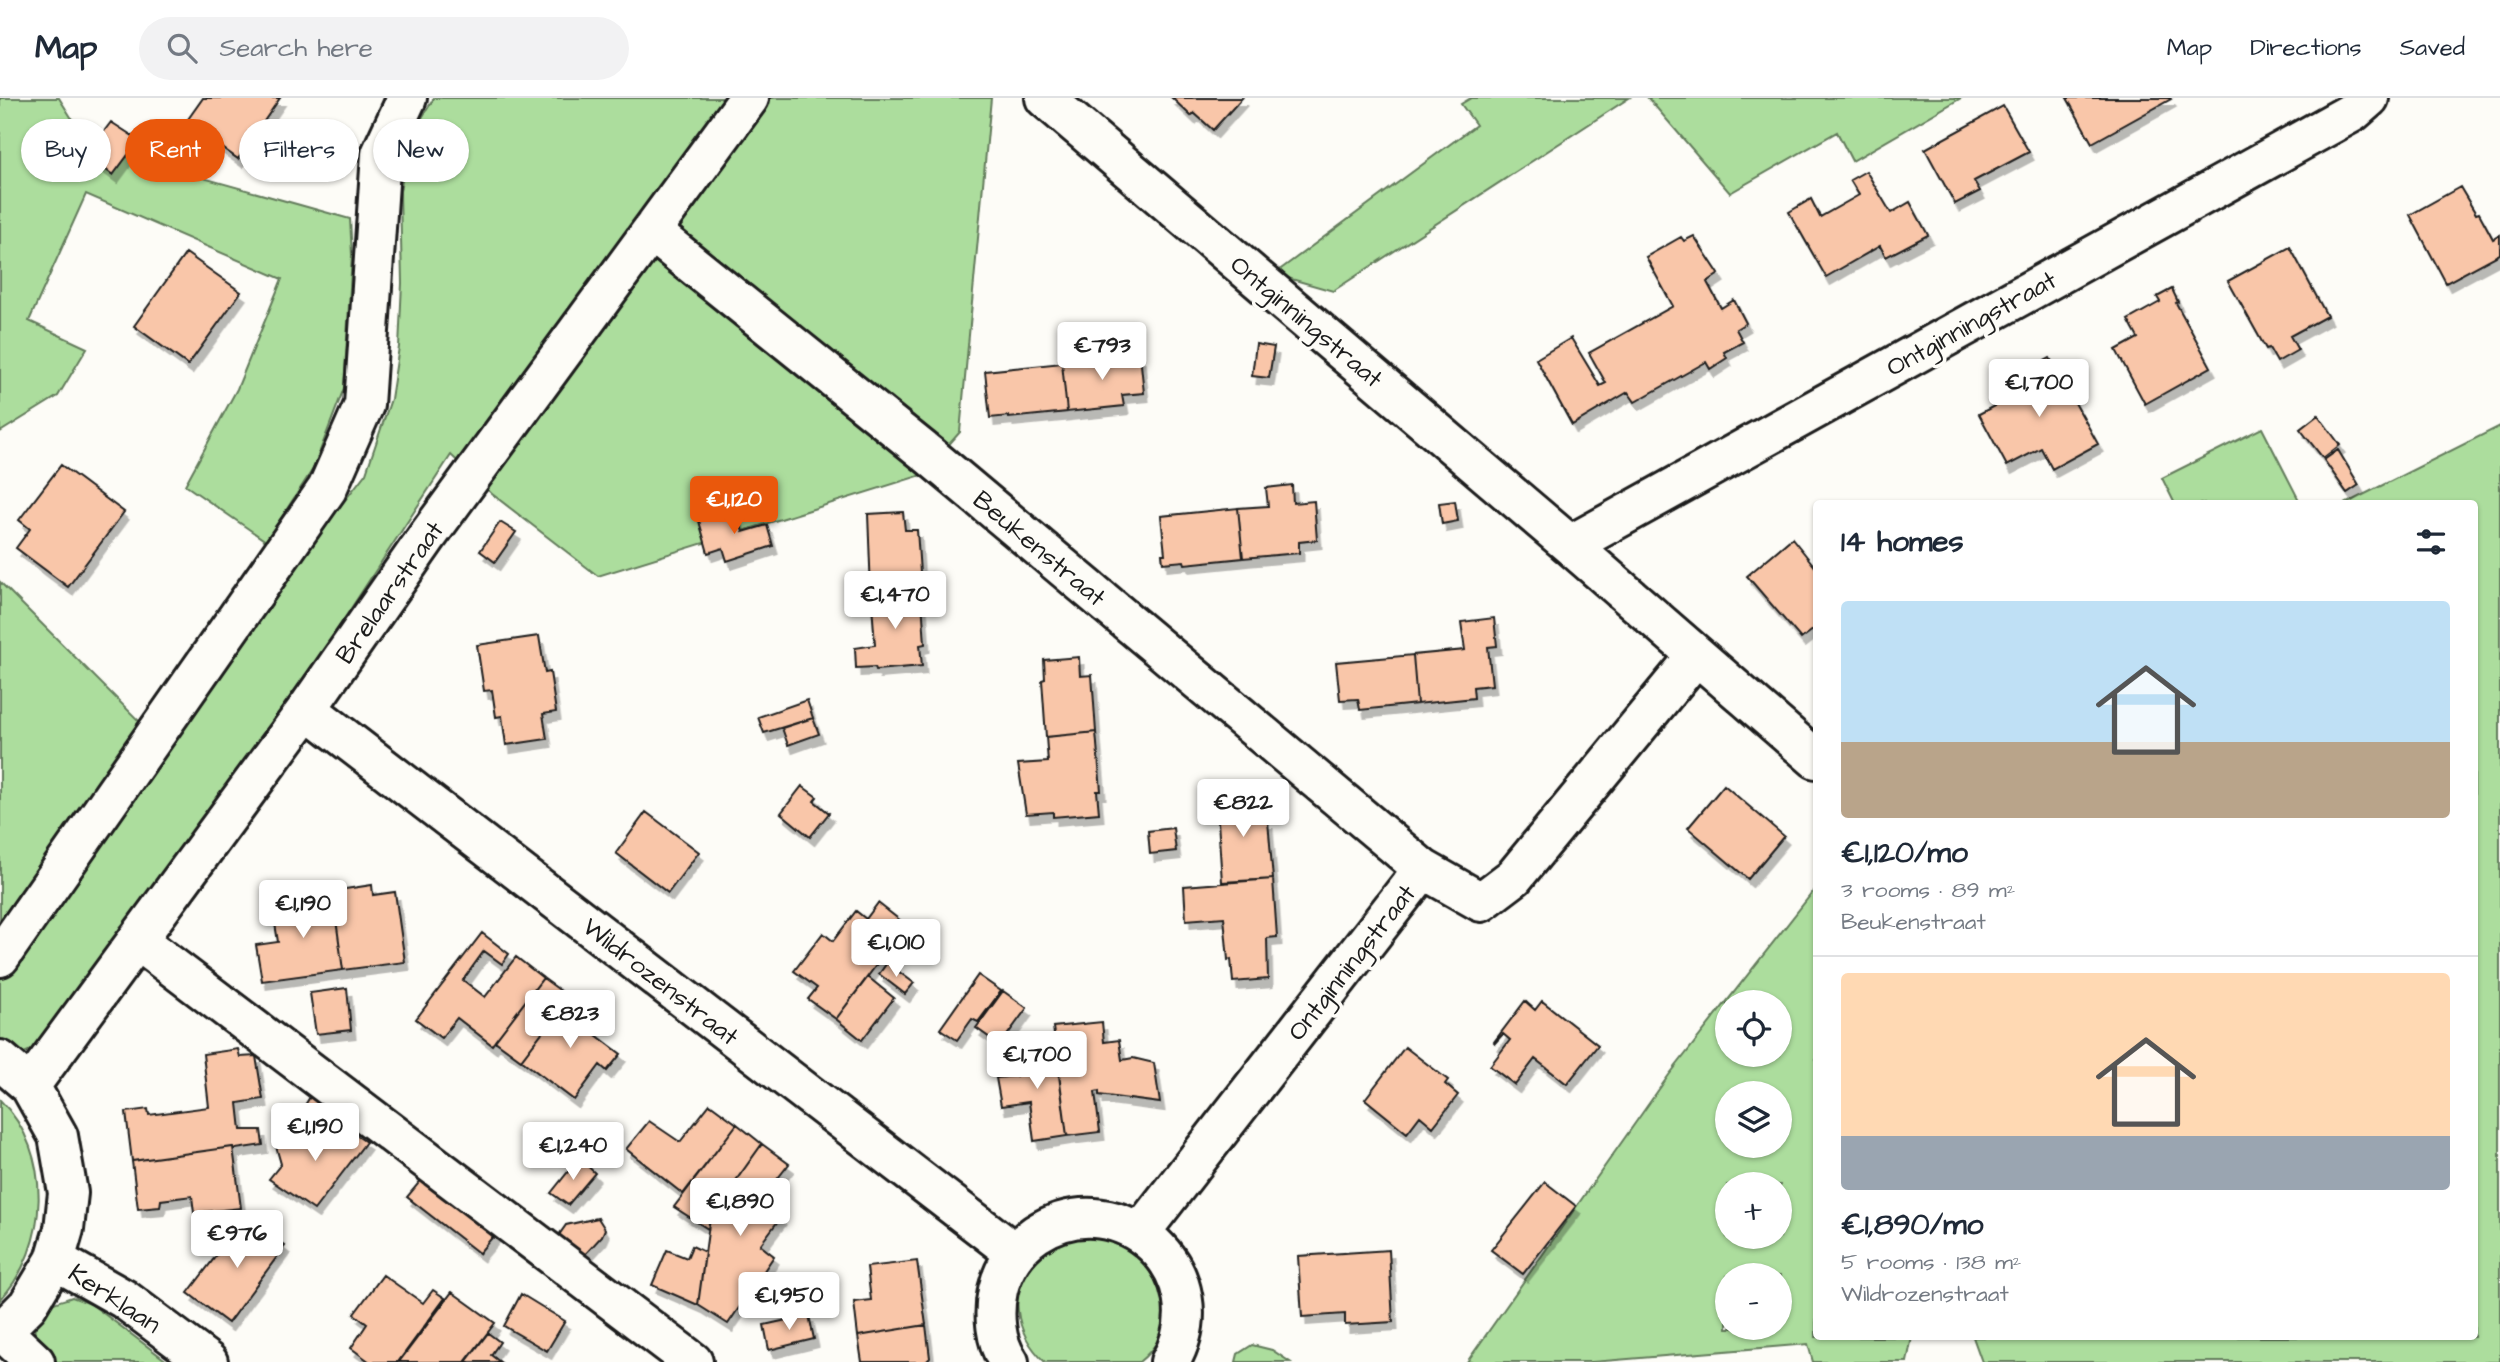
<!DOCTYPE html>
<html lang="en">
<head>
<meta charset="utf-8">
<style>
  body { margin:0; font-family:"Architects Daughter",sans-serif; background:#f2f2f3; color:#1f2937; height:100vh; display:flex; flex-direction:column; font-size:26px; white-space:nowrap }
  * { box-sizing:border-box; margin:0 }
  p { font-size:23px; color:#747a83 }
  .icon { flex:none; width:38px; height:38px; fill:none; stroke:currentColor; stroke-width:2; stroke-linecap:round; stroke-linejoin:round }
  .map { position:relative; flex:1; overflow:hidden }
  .details { position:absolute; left:1813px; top:402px; width:665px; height:840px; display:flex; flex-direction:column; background:#fff; border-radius:7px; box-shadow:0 2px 5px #0004 }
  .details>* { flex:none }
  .banner { position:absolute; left:21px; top:21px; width:665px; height:63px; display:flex; gap:14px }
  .fabs { position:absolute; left:1715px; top:892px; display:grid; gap:14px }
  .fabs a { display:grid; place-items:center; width:77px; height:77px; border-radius:50%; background:#fff; box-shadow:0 2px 5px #0004; font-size:35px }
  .price { position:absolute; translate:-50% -60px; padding:0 16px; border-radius:7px; background:#fff; color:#222; font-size:23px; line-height:46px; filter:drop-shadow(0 2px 4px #0008) }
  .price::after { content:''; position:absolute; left:50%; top:42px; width:21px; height:16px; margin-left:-10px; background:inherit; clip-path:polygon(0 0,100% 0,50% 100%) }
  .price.active { background:#ea580c; color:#fff }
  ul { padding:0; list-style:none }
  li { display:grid; align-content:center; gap:14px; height:371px; padding:0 28px }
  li+li { border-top:2px solid #e0e1e3 }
  li span { display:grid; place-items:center; height:217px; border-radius:7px; color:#555 }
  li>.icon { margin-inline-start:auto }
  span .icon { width:126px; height:126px; fill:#fffc; stroke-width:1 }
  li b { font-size:30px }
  h2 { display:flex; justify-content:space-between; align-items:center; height:84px; padding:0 28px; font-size:30px }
  .pill { padding:0 24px; border-radius:32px; background:#fff; box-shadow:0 2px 5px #0004; font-size:24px; line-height:63px }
  .pill.active { background:#ea580c; color:#fff }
  header { display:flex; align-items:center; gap:42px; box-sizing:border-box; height:98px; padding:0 35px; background:#fff; border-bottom:2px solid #e0e1e3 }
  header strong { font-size:33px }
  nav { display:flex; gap:38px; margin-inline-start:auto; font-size:24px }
  .search { width:490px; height:63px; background:#f2f2f3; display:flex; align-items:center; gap:18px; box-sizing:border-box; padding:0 24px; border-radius:38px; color:#747a83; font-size:26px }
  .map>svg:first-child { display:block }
  .green { fill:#acdd9d; stroke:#647c5c; stroke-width:2; fill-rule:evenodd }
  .building { fill:#f9c6a9; stroke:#1c1c1c; stroke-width:2; filter:url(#shadow) }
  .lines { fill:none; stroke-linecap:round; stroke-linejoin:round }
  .minor-casing { stroke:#1c1c1c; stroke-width:44 }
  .minor { stroke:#fdfcf7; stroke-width:38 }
  .labels { text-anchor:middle; stroke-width:7; stroke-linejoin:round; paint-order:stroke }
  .street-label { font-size:26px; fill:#1c1c1c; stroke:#fdfcf7 }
</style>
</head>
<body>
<header>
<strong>Map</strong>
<div class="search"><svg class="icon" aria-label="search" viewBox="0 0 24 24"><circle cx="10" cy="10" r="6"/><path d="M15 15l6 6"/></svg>Search here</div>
<nav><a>Map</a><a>Directions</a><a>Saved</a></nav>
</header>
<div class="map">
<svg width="2500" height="1264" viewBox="0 0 2500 1264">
  <defs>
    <filter id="shadow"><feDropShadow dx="4.5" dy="8" stdDeviation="0" flood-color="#0004"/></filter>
  </defs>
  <rect width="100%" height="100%" fill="#fdfcf7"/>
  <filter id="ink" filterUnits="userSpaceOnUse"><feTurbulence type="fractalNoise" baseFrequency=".0143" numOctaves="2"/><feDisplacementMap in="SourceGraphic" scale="14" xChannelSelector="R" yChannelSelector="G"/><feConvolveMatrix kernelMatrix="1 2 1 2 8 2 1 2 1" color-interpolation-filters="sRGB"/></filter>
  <g filter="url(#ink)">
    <path class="green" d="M0,0H59L89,48L350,121L352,157L344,290L313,371L266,443L185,387L237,291L282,181L86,96L29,223L87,250L58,298L0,334Z
      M434,0H991L960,334L922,377L598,478L492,396L451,357L331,541L45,944C29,953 19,961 0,953V880L318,437L366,375L391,301L399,249L402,185L400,93L411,38Z
      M1471,0H1629L1333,193L1274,176L1476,27L1461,6Z
      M1648,0H1961L1852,63L1837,34L1730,95Z
      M2500,328V1264H1982L1973,1239H2474V406H2345Z
      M2262,330L2301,406H2175L2162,380Z
      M0,484L142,626L0,837Z
      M1816,790V1239H1912L1907,1264H1813L1808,1246L1592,1264H1467L1669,977ZM1727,905H1780V957H1727ZM1727,996H1780V1048H1727ZM1727,1087H1780V1139H1727ZM1727,1178H1780V1230H1727Z
      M0,1002C54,1055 49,1149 0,1202Z
      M1104,1131L1153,1160C1164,1201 1178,1232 1139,1264H1045C1014,1235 1007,1191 1035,1158C1039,1155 1042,1149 1046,1146C1055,1140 1091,1134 1104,1131Z
      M72,1199L91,1206L168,1264H48C31,1247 28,1222 51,1207C56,1203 65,1202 72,1199Z
      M1252,1247L1272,1252L1290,1264H1236L1238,1256Z"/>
    <path class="building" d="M203,0H280L238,61L186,24Z
      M1172,0H1242L1213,32L1194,15L1191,18Z
      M2067,0H2170L2171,1L2092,45Z
      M2003,8L2029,54L1974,83L1980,93L1955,106L1925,51Z
      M111,24L139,42L113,77L86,57Z
      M1866,73L1891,115L1910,104L1928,137L1886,159L1880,148L1826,179L1789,114L1811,101L1820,119L1859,97L1850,82Z
      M2460,89L2476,116L2479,115L2493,141L2500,137V156L2446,185L2410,117Z
      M1694,138L1719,176L1707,184L1721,210L1734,202L1746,225L1736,231L1743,244L1724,254L1727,260L1710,271L1706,264L1635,304L1628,294L1572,327L1536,261L1571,240L1600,288L1606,285L1589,255L1673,208L1646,159L1681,139L1684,143Z
      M2290,149L2327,218L2290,238L2298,252L2277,264L2269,250L2266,251L2228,183Z
      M186,155L241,194L188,267L134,228Z
      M2172,191L2178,204L2176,205L2211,269L2145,306L2116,252L2138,240L2128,222L2160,204L2157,199Z
      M1256,246L1274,249L1269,280L1252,278Z
      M1140,257L1144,295L1122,297L1124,308L1067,314L1062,265Z
      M2050,260L2098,346L2052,371L2041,350L2007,368L1979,316L2013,298L2005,284Z
      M1062,265L1067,314L1009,320V318L990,320L985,273Z
      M2318,317L2340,347L2323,360L2300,331Z
      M2338,352L2359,387L2347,395L2324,362Z
      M61,367L124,414L68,489L16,450L30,431L19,422Z
      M1292,387L1293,405L1314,403L1317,442L1299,444V455L1243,460L1238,410L1268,408L1266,390Z
      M1455,403L1458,423L1442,426L1439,405Z
      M1238,410L1243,460L1185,466L1184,463L1163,465L1162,456H1165L1161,418Z
      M736,413L743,434L767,427L773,448L727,463L723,450L708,455L699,423Z
      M903,414L905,432H917L921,489L871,493L868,416Z
      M500,424L516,434L495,464L480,453Z
      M1792,440L1816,470V533L1814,531L1801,541L1747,478Z
      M921,489L925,546L920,547L922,568L876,572L875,569L856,570L855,550L875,547L871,493Z
      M1494,520L1497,548L1488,549L1492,587L1473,589L1474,600L1417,606L1413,557L1465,552L1461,524Z
      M539,538L545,575L550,574L556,614L543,616L547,641L506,647L502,618L496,619L492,592L484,593L477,547Z
      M1413,557L1417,606L1360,612L1358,601L1340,602L1336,564Z
      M1079,559L1080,578L1092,577L1096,634L1046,639L1042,582L1045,581L1044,562Z
      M807,602L813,620L764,635L758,619Z
      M813,620L819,636L788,647L782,630Z
      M1096,634L1101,693H1097L1099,715L1053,719V714L1026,716L1018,666L1048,664L1046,639Z
      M1724,687L1784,738L1748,781L1688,730Z
      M802,688L817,699L814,703L829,715L810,739L781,715Z
      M1254,690L1257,723H1268L1273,781L1222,784L1217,708L1227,707V691Z
      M646,714L699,754L668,795L616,755Z
      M1173,730L1176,753L1150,756L1148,733Z
      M1273,781L1277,839L1267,840L1268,881L1233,884L1231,861L1228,862L1224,819L1186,822L1184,788Z
      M372,787L373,797L395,794L405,864L343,872L332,793Z
      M332,793L343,872L262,883L256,847L278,844L273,813L294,810L293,798Z
      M878,805L906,827L836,921L808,901L817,890L794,873L823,835L833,843L856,813L866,821Z
      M482,835L509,856L502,866L484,853L463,882L485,899L516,859L543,880L492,947L457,920L441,940L416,921Z
      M887,865L914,885L905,896L879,876Z
      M978,877L1001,893L978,924L972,921L957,942L940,931Z
      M868,879L894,900L862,942L836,921Z
      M543,880L569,899L521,962L495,943Z
      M347,890L351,932L316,936L310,895Z
      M1003,893L1027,910L1000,947L976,930Z
      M569,899L595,920L587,930L621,956L607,973L600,967L574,1002L521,962Z
      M1525,903L1535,912L1542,903L1598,947L1567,986L1535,961L1515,987L1490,968L1510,942L1503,936L1495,945L1494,944Z
      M1102,924L1104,944L1119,942L1122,962L1133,960L1154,965L1160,1005L1099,997V993L1095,994L1100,1034L1067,1038L1053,929Z
      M1055,947L1067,1038L1034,1043L1029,1004L1001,1008L996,980L1016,978L1012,953Z
      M1405,949L1448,982L1445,986L1458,997L1433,1029L1420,1018L1407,1035L1365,1001Z
      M238,951L240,959L256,958L263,1001L238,1005L241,1032H261L263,1047L236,1051L233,1049L132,1063L126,1014L148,1011L149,1017L209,1009L203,956Z
      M315,991L341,1009L330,1025L305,1007Z
      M710,1006L737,1026L683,1096L626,1051L649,1023L680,1044Z
      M330,1025L341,1033L344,1029L366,1044L314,1112L269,1081L281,1066L275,1045L319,1037Z
      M737,1026L762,1046L710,1119L708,1131L674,1109Z
      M762,1046L789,1066L760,1103L781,1119L760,1147L774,1158L728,1226L698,1207L710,1119Z
      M233,1049L241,1110L194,1115L192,1098L161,1102L160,1109L138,1111L132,1063Z
      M579,1060L595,1075L568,1107L551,1095Z
      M422,1081L496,1135L479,1155L480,1156L407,1099Z
      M1545,1084L1576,1108L1523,1176L1491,1152Z
      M598,1120L605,1131L602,1138L580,1162L554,1144L566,1127Z
      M251,1122L285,1148L228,1225L188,1195L231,1138Z
      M692,1148L705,1154L698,1207L652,1187L667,1152L687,1160Z
      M1389,1152L1393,1224L1345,1227V1216L1302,1219L1298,1158Z
      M917,1163L926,1227L858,1238L854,1204L871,1202L867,1169Z
      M383,1177L423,1205L433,1192L445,1200L398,1264H370L351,1250L367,1226L354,1216Z
      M452,1194L495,1225L465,1264H399Z
      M521,1196L565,1223L547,1253L504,1228Z
      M809,1217L814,1241L769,1252L764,1227Z
      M926,1227L930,1260L926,1264H862L858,1238Z
      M488,1235L500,1244L491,1257L500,1264H466Z"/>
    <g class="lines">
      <defs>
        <path id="minor" d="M1045,0L1570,447L1816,661
          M652,134L930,358L1423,771L1481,804L1514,779L1696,558
          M1570,447L2353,14L2369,0
          M307,611L1015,1155
          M137,842L693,1264
          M0,859L327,391L364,307L381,56L407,0
          M0,962L30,988L58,1038L68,1095L64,1131L55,1162L28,1207L0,1235
          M30,988L307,611L429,436L749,0
          M1140,1135L1423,771
          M55,1162L124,1201L208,1264
          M3,1234L35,1264
          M1009,1264C995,1245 993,1215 998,1192C1003,1170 1017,1149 1036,1136C1121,1081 1221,1177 1170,1264"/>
      </defs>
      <use href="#minor" class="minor-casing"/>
      <use href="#minor" class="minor"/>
    </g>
  </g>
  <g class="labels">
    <g class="street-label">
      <text transform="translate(1307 223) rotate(40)" y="9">Ontginningstraat</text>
      <text transform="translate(1971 225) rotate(-29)" y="9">Ontginningstraat</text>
      <text transform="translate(1040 450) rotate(40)" y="9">Beukenstraat</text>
      <text transform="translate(389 494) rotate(-55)" y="9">Brelaarstraat</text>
      <text transform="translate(1351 864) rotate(-52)" y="9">Ontginningstraat</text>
      <text transform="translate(661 883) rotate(38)" y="9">Wildrozenstraat</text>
      <text transform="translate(115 1200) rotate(33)" y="9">Kerklaan</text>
    </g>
  </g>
</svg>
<div class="fabs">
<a><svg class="icon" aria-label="locate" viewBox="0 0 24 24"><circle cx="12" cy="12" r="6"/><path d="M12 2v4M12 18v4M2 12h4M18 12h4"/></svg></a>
<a><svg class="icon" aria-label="layers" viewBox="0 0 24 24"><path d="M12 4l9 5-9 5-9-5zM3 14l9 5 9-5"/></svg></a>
<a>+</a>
<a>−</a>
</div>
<b class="price" style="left:1102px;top:284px">€793</b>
<b class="price" style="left:2039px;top:321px">€1,700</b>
<b class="price active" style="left:734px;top:438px">€1,120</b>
<b class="price" style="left:895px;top:533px">€1,470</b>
<b class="price" style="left:1243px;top:741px">€822</b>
<b class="price" style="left:303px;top:842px">€1,190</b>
<b class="price" style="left:896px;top:881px">€1,010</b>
<b class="price" style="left:570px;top:952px">€823</b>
<b class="price" style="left:1037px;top:993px">€1,700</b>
<b class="price" style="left:315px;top:1065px">€1,190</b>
<b class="price" style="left:573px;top:1084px">€1,240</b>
<b class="price" style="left:740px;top:1140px">€1,890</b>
<b class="price" style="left:237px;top:1172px">€976</b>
<b class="price" style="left:789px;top:1234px">€1,950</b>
<div class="banner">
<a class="pill">Buy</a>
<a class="pill active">Rent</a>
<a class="pill">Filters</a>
<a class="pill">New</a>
</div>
<section class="details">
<h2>14 homes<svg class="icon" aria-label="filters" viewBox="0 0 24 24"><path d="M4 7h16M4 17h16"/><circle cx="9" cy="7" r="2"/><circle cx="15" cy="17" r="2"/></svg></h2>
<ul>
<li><span style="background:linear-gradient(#bfe0f5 65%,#b9a48a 0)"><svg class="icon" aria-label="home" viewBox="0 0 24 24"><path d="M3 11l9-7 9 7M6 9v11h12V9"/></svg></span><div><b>€1,120/mo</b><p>3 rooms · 89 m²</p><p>Beukenstraat</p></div></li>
<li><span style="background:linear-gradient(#ffd9b3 75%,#9aa5b1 0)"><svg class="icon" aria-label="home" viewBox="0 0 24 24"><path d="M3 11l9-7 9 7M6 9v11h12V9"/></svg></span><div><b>€1,890/mo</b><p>5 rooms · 138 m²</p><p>Wildrozenstraat</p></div></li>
</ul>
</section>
</div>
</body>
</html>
